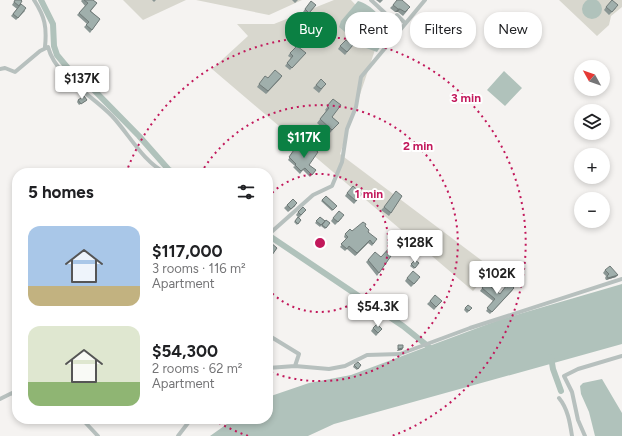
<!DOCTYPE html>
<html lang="en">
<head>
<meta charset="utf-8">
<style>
  body { margin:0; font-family:Figtree,sans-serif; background:#f2f2f2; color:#202124; height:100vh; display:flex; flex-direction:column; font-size:15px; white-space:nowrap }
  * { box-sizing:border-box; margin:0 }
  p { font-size:13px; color:#757577 }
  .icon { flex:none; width:22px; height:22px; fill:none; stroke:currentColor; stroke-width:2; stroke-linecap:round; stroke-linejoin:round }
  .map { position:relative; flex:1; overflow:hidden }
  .panel { position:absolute; left:12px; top:168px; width:261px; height:256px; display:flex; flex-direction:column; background:#fff; border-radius:16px; box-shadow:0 2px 6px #0003 }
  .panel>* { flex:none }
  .top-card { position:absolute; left:285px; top:12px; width:277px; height:36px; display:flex; gap:8px }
  .needle { width:26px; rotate:310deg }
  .buttons { position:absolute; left:574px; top:60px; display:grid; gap:8px }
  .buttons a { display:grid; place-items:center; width:36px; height:36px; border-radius:50%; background:#fff; box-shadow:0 2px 6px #0003; font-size:20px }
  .price { position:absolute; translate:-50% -34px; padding:0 9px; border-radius:4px; background:#fff; color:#222; font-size:13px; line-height:26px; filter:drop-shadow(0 1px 2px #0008) }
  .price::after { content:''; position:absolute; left:50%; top:24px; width:12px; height:9px; margin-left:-6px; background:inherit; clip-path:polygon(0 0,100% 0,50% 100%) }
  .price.on { background:#0b8043; color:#fff }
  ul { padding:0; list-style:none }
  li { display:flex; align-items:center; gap:12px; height:100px; padding:0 16px }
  li span { display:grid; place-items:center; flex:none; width:112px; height:80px; border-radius:12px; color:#555 }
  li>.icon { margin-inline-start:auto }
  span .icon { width:48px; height:48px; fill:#fffc; stroke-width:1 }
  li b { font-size:17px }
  h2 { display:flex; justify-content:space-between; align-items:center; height:48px; padding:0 16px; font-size:17px }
  .chip { padding:0 14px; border-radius:16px; background:#fff; box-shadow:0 2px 6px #0003; font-size:14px; line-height:36px }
  .chip.on { background:#0b8043; color:#fff }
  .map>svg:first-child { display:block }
  .green { fill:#d8d7ce }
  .water { fill:#b0c2bb }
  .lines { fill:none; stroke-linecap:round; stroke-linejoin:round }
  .canal { stroke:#b0c2bb; stroke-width:6 }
  .minor { stroke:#b7c0be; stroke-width:4 }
  .wall { fill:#8a9694 }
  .shaded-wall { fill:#707a78 }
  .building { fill:#a0afac; stroke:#707a78 }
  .ring { fill:none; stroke:#c2185b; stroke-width:2; stroke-dasharray:2 4 }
  .centre { fill:#c2185b; stroke:#fff; stroke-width:2 }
  .ring-label { font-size:12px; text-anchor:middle; font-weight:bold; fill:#c2185b; stroke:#fff; stroke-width:4; stroke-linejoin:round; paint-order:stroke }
</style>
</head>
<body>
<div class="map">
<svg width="622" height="436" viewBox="0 0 622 436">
  <rect width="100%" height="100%" fill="#f5f3f1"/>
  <path class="green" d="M123,0H186L143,20Z
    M196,0H302L269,15Z
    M334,0H351L381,32L340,154L493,269L473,291L212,69L248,36L237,24H274Z
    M559,0H622V7L611,16L609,25L597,36Z"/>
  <path class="water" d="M582 9a10 10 0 1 1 20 0a10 10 0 1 1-20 0Z
    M358,1C371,4 385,20 390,32L377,52L366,48L359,43L360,37L355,33L351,37L339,27L341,21Z
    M504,71L522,88L505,106L487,90Z
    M622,284V344L334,424L308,436H210L234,419H268V397L309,383L351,375L499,320Z
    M602,379L622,413V436H595L589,412L581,394L580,386L583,383Z"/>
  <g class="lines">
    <path class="canal" d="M41,0L53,24L54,46L57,55L67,67L88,84L139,136L169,170L177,173
      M268,235L403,326L429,347
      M551,357L553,369L561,391"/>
    <path class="minor" d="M34,0C45,17 47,27 45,47
      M371,0L385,13L399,30
      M397,15L405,23
      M0,69L5,68L15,72L40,51L48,47C56,77 92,95 112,116C129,134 143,162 166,173
      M268,235L313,195L332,186L342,162L347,129L356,107L361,77L425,0
      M268,335L299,354L295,366
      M268,368L295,366L329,369L345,366L367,355L400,354L470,328L622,279
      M559,398C568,409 570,423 572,436
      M0,399L12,393L17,399
      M82,419L98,436
      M178,436L191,419
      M585,436L578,420L572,392L564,376L578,369L622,356"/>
  </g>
  <path class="wall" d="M15,0L21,4L25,11L16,20L11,16L19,6L17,9L12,5Z
    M82,0H93L97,3L91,11L100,19L90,33L84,27L87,24L77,15L85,6L81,1Z
    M152,0H156L154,2Z
    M292,0H298L295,3Z
    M376,0H383L380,3Z
    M316,5L307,16L303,12L305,9Z
    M393,5L408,10L403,16L398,12H395L390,8Z
    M606,7L616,8L609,15L604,10Z
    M353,45L345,55L338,49L340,46Z
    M290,53L304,55L290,70L285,66L291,58L288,56Z
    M282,76L266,94L257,87L259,84L268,78Z
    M326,84L319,93L313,88L316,85Z
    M333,99L332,117L339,123L329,134L317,123L326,111L325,110Z
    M78,100L86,101L79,105L77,102Z
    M296,147L309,165L316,170L310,177L303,170L300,174L293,167L295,166L288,160Z
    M347,193L360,197L354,204L345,196Z
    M326,196L337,206L332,211L321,201Z
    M402,196L389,216L381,210L384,207Z
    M287,205L295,206L288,212L284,208Z
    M306,210L299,218L296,215L298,212Z
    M298,217L301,220L297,225L294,222Z
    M320,217L325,221L320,227L315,223Z
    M333,218H342L335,225L331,221Z
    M326,220L330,223L325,229L321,226Z
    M365,226L375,242L372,246L368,243L355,256L347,249L345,251L340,247L346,239L344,237L345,234Z
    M389,240L399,242L394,248H395L393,251L390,254L391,256L377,276L366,262L368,260L381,257L390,247L387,243Z
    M268,245L277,248L269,258L268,257Z
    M415,260L419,263L414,269L410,266Z
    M491,262L500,269L494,278L485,272Z
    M605,270L616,277L606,280L605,278L606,276L603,273Z
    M407,278L418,280L411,287L405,281Z
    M486,283L500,294L513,290L490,314L486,311L493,301L480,291Z
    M430,301H442L434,310L427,304Z
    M465,308H472L467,313L464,310Z
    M373,328L382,329L376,336L371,331Z
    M354,365H361L357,370L353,367Z"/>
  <path class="shaded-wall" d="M398,9H400L398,12H395Z
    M282,76L280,79L266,94L268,91Z
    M297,203L295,206L288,212Z
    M370,240L368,243L355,256L357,253Z
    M618,275L616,277L606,280L608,278Z
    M403,348L402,350L397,351L398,349Z"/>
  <path class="building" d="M15,0H21L22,1L19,6L14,2Z
    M84,0H93L97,3L90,11L100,19L92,30L86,25L89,22L79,13L88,3Z
    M397,0H402L410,7L405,12L400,9H398L393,5Z
    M612,0L618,5L612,12L606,7Z
    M311,1L316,5L309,13L305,9Z
    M21,4L26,8L18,18L13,14Z
    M346,40L353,45L347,52L340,46Z
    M297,46L306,53L292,68L287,63L293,56L290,53Z
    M275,70L282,76L268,91L259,84L265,76L268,78Z
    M321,79L326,84L321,89L316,85Z
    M84,96L87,100L81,104L78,100Z
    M333,99L341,105L332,117L339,123L332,130L320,119L329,108L327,106Z
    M296,147L301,152L305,148L308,151L312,147L318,152L309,165L316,170L312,175L305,168L301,171L295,165L296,164L289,157Z
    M353,186L362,194L356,201L347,193Z
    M396,191L402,196L391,213L384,207Z
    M326,196L337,206L333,210L322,200Z
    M293,199L297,203L291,209L287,205Z
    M303,207L306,210L301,215L298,212Z
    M339,211L344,215L338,222L333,218Z
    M298,217L301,220L298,224L295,221Z
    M320,217L325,221L321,225L316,221Z
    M326,220L330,223L326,228L322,225Z
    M363,222L366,224L365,226L369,230L368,232L377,239L373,244L370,240L357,253L349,246L347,249L341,244L348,237L345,234L350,229L352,231Z
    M394,236L399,242L395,246L389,240Z
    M270,242L277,248L272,255L268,252V245Z
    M392,245L395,248L389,254L391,256L379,273L368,260L375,252L381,257Z
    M415,260L419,263L415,268L411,264Z
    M491,262L500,269L496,275L487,269Z
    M610,266L618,275L608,278L607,276L609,274L605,270Z
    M413,271L420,277L414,284L407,278Z
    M486,283L500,294L506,286L508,287L510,284L514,288L492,312L487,308L495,299L482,288Z
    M435,295L442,301L436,307L430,301Z
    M468,305L472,308L469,311L465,308Z
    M377,324L382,329L378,333L373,328Z
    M398,345H403V348L398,349Z
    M358,362L361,365L358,369L354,365Z"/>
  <g class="ring">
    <path d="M268 197A69 69 0 1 1 268 289"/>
    <path d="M201 173A138 138 0 1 1 268 371"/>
    <path d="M248 436A206 206 0 0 1 214 420M126 173A206 206 0 1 1 392 436"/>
  </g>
  <circle cx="320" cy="243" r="6" class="centre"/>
  <g class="ring-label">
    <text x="466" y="102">3 min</text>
    <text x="418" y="150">2 min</text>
    <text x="369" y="198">1 min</text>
  </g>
</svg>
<div class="buttons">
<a><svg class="needle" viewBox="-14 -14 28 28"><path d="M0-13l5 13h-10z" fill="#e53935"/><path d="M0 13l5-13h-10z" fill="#757577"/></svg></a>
<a><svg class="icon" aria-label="layers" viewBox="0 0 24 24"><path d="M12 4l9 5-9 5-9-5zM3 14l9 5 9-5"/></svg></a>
<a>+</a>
<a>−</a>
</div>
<b class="price" style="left:82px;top:100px">$137K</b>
<b class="price on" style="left:304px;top:159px">$117K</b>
<b class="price" style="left:415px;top:264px">$128K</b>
<b class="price" style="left:497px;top:295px">$102K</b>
<b class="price" style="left:378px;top:328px">$54.3K</b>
<div class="top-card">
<a class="chip on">Buy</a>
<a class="chip">Rent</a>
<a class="chip">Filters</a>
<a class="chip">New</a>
</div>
<section class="panel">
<h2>5 homes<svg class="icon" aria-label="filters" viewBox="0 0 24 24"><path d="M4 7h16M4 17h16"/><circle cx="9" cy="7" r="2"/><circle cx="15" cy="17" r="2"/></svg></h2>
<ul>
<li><span style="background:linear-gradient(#a9c7e8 75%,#c2b280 0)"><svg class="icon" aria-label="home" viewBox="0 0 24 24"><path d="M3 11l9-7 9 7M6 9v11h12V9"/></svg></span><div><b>$117,000</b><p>3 rooms · 116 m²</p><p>Apartment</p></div></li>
<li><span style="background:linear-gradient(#dfe7d0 70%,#8fb573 0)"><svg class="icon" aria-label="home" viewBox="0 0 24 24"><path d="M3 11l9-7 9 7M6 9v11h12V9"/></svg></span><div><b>$54,300</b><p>2 rooms · 62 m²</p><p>Apartment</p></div></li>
</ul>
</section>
</div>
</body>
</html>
